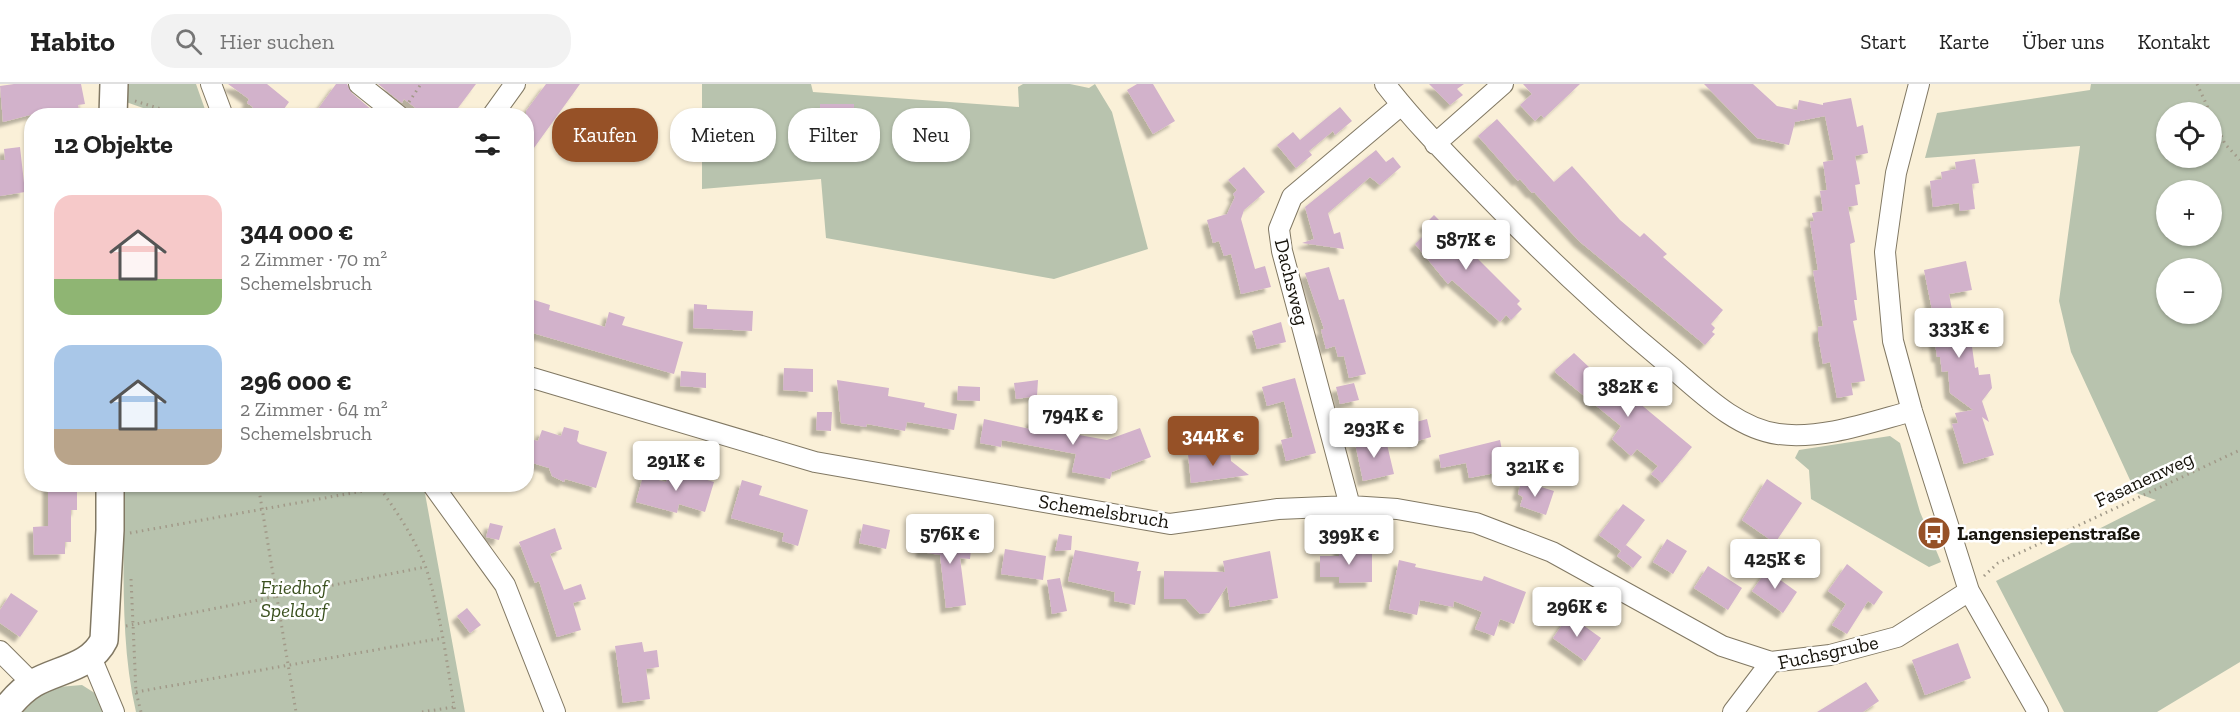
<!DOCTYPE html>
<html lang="de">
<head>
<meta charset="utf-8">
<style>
  body { margin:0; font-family:"Zilla Slab",serif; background:#f2f2f2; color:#222; height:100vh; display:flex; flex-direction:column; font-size:22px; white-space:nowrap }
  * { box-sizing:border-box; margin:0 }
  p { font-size:20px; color:#767676 }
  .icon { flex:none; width:33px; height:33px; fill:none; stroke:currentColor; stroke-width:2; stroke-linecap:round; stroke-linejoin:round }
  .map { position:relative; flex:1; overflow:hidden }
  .side { position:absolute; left:24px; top:24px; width:510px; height:384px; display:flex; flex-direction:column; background:#fff; border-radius:24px; box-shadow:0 2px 4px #0004 }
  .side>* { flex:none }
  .banner { position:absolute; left:552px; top:24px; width:570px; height:54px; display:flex; gap:12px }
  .buttons { position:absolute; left:2156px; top:18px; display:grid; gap:12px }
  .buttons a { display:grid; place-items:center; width:66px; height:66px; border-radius:50%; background:#fff; box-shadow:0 2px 4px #0004; font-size:30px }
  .price { position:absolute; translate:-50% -51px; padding:0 14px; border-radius:6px; background:#fff; color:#222; font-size:20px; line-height:39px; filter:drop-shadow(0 2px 3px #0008) }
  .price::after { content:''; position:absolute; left:50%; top:36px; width:18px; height:14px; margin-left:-9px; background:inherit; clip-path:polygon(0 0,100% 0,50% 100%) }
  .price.on { background:#965127; color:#fff }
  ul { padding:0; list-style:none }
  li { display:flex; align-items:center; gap:18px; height:150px; padding:0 30px }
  li span { display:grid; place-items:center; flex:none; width:168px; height:120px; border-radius:18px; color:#555 }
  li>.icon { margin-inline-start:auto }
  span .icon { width:72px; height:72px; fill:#fffc; stroke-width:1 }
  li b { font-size:26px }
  h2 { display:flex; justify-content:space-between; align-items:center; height:72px; padding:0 30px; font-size:26px }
  .tag { padding:0 21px; border-radius:24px; background:#fff; box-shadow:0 2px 4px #0004; font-size:21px; line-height:54px }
  .tag.on { background:#965127; color:#fff }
  header { display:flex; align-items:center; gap:36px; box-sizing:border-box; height:84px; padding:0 30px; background:#fff; border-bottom:2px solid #e0e0e0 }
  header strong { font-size:28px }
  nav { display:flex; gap:33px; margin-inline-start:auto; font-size:21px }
  .search { width:420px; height:54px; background:#f2f2f2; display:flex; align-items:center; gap:15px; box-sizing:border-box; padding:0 21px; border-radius:24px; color:#767676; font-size:22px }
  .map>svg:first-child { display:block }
  .green { fill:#b8c3ae; fill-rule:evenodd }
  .building { fill:#d2b2cb; filter:url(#shadow) }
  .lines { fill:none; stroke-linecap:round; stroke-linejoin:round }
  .street-casing { stroke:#817863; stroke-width:22 }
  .secondary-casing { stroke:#817863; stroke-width:30 }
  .path { stroke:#a19988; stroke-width:3; stroke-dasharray:1.5 4.5; stroke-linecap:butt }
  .street { stroke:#fff; stroke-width:20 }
  .secondary { stroke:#fff; stroke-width:27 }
  .labels { text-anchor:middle; stroke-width:5; stroke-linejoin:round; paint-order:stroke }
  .street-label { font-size:20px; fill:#17140c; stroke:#fff }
  .poi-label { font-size:20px; font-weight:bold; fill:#17140c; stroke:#fff; text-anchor:start }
  .park-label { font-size:20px; font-style:italic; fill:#3b511f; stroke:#fff }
</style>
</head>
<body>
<header>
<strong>Habito</strong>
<div class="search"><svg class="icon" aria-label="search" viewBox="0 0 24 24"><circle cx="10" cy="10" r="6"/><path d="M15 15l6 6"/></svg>Hier suchen</div>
<nav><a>Start</a><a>Karte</a><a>Über uns</a><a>Kontakt</a></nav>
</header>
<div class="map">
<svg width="2240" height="628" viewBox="0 0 2240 628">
  <defs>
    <filter id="shadow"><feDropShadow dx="-5.5" dy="5.5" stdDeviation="1.5" flood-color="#0004"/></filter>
  </defs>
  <rect width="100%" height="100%" fill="#faf0d8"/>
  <path class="green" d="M129,0H196L207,31H163L126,18Z
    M702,0H811L813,8L1019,23L1018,3L1023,0H1070L1089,4L1095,0L1112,28L1148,165L1054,195L826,154L821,95L702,105Z
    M2091,0H2240V578L2157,628H2064L1996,497L2156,416L2136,409L2071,268L2059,217L2080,62L1925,74L1937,29L2090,6ZM2166,28H2211V74H2166ZM2166,106H2211V152H2166ZM2211,184V230H2166V184Z
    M1890,352L1900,359L1920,428L1941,478L1929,483L1811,415L1809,386L1795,374L1799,366Z
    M123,401H420L424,404L465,628H136C119,555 125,475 123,401Z
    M82,601L101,613L104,628H23L46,604Z"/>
  <path class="building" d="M14,0H81L85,20L78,21L79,26L71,27L72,32H54L53,25L3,38L0,2Z
    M228,0H267L289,18L279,32H247L253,23L247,19L249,15Z
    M336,0H347L352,9L379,32H313Z
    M378,0H476L452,32H426L404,15L402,19Z
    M546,0H580L526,75V27Z
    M1137,0H1153L1175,37L1153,50L1127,6Z
    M1429,0H1464L1457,5L1463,11L1450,21Z
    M1523,0H1580L1544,34L1541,31L1535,37L1520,21L1532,10Z
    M1704,0H1753L1777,22L1797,26L1799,16L1823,21V19L1851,14L1857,43L1863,41L1868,69L1855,72L1860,100L1855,101L1858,121L1848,123L1855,158L1850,160L1857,216H1854L1857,236L1853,237L1865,297L1851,299L1853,311L1837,314L1830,278L1823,280L1818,252V243L1823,242L1813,187L1818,186L1810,138L1814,137L1812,129L1823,127L1820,107L1827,106L1823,78L1834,76L1825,32L1795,38L1789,61L1757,54Z
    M820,20H854V35H820Z
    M1340,23L1352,37L1335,51L1333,47L1309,67L1312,71L1296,84L1277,61L1293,48L1300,56Z
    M1497,35L1554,98L1572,82L1620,136L1640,153L1644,149L1667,170L1663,173L1723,226L1711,240L1715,244L1712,248L1715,250L1705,261L1579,157L1534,108L1532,109L1520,95L1518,97L1478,52Z
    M20,63L25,108L0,112V76H5L4,65Z
    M1376,66L1386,78L1393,73L1401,83L1380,101L1370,93L1328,129L1334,150L1340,148L1344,165L1302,159L1314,155L1305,123Z
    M1975,75L1979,99L1972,100L1975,125L1960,127L1959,119L1933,123L1930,97L1942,95L1941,88L1956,85L1955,78Z
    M1244,83L1265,108L1244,126L1241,135L1255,185L1265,182L1271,203L1241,210L1231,170L1224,172L1219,157L1213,159L1207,136L1227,130L1235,113L1233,110L1237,106L1228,96Z
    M1434,131L1520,217L1517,220L1522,225L1511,236L1506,231L1500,238L1452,196L1448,200L1415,160L1429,146L1424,141Z
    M1966,177L1972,206L1949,210L1954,236L1968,234L1975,284L1978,283L1979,291L1990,290L1992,304L1982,317L1989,338L1982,333L1994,371L1964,380L1952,340L1958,339L1955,329L1973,326L1950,309L1948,287L1942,288L1940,273H1937L1933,246H1929L1927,232L1933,231L1924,186Z
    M1329,183L1339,216L1344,215L1366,290L1349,294L1344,272L1338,273L1335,262L1326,265L1321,246L1324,245L1305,189Z
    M531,215L550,221L549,226L605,243L609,228L625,233L622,241L683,258L674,290L526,247V218L530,219Z
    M694,220L707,221V225L753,227L752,247L693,244Z
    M1281,238L1286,258L1257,265L1252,247Z
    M1574,269L1605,298L1609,294L1692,363L1662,399L1651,390L1658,382L1637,365L1631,372L1612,355L1621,342L1556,289L1555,286Z
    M784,284L813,285V308L783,306Z
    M681,287L706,289V304L680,302Z
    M1295,294L1316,369L1286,377L1281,356L1293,353L1284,317L1267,322L1262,303Z
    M837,296L889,304L888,312L925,319L924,323L957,330L954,346L907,338L905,347L867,340L866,343L841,339Z
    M1038,296L1037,312L1016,315L1014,299Z
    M1354,299L1359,316L1340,320L1336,303Z
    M958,302L980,303V317L957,316Z
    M817,328H832L831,347L816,346Z
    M984,335L1030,345L1032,335L1063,341L1062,348L1107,356L1140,344L1151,373L1112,388L1110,395L1072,388L1076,370L1002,356L1001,363L980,359Z
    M1427,335L1431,353L1414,358L1409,340Z
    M564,343L579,347L577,357L580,360L607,368L596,404L565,395L564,398L552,392L549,384L526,377V354L538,357L542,346L561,352Z
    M1385,352L1394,390L1363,397L1355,359Z
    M1500,356L1506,387L1469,394L1466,379L1441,384L1439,371Z
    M1230,366L1231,377L1249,391L1191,399L1188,370Z
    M670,385L714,398L705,428L679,420L677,429L636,418L643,392L666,398Z
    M1767,395L1802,419L1775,459L1742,436Z
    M742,396L762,402L759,411L808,426L798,462L782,457L784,449L731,434Z
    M1521,397L1554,407L1546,431L1520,422L1523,413L1518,410Z
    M48,400L77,401V426H71V458H65V470L34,471L33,443L48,442Z
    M1623,420L1645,436L1622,466L1626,461L1642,473L1633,484L1617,472L1621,467L1599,451Z
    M490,439L503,442L499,456L486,453Z
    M863,440L890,446L886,465L859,459Z
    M555,444L562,465L550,470L564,506L581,500L586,515L573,519L581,546L557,553L539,497L535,499L519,458Z
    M924,450L972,456L970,475L960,474L966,521L946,524L940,471L921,468Z
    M1059,450L1072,452L1071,466L1055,467Z
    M1667,455L1687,467L1673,490L1653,478Z
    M1339,463L1372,465V498L1339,499V493H1320V472H1339Z
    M1005,465L1046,472L1043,496L1001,490Z
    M1075,466L1139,478L1137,487H1141L1135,521L1114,517L1115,508L1068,497Z
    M1270,467L1278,514L1230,523L1227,502L1209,529L1200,530L1186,515H1164V487L1225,488L1223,477Z
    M1399,476L1416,480L1415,483L1482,497L1484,492L1526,508L1514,540L1500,535L1494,552L1475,545L1482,528L1454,517L1453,523L1420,516L1417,531L1389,525Z
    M1847,480L1883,508L1874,521L1868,517L1847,550L1832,541L1846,520L1828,507Z
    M1708,482L1742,504L1728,526L1694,504Z
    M1769,483L1781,491L1779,495L1797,508L1783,529L1752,507Z
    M1060,494L1067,527L1052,530L1047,496Z
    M11,509L38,527L20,553L0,539V526Z
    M467,524L481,541L470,549L457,532Z
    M1569,531L1601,554L1585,577L1553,554Z
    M642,558L644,568L657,566L659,583L646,585L650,615L623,619L615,562Z
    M1958,559L1971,594L1925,611L1912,576Z
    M1866,598L1879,617L1863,628H1817Z"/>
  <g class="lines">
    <defs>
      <path id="street" d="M211,0L223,32
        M359,0L399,32
        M1385,0C1416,40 1451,75 1486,111C1543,170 1602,226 1665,278C1698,305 1734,344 1778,350C1822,356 1871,338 1912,327
        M1919,0L1896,89L1885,168L1893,257L1912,327L1969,507L2038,628
        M492,32L515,0
        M1435,60L1503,0
        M526,292L815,378L1170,440L1278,425L1350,422L1397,425L1476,439L1552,468L1722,562L1771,578L1830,571L1897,553L1969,507
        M432,400L505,501L555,628
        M1350,422L1282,167L1279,145L1292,113L1401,21
        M0,567L33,600
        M91,573L114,628
        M1733,628L1771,578"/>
      <path id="secondary" d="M113,32L114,0
        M4,628C13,616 22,606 34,599C59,585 91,583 104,556L110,446V400"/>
    </defs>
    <use href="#street" class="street-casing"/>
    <use href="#secondary" class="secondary-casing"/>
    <path class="path" d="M2197,0L2210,28
      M135,17L184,32
      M409,18L421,0
      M2211,30L2225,60L2240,76
      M258,400L296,628
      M377,400C395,425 415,454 426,484C441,530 447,580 455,628
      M130,449L380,404
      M1984,492L1998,479L2240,366
      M131,495L136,608L141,628
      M126,542L425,483
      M136,608L443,554
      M422,628L454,623"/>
    <use href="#street" class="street"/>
    <use href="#secondary" class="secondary"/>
  </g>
  <defs>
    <symbol id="bus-disc" viewBox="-11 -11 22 22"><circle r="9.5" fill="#965127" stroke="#fff"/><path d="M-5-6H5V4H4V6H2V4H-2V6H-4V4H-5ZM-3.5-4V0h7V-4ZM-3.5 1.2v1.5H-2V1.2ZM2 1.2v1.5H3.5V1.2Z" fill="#fff"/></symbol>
  </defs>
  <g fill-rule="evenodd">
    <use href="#bus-disc" x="1915" y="430" width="38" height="38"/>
  </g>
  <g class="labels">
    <g class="street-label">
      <text transform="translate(1292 198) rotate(76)" y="7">Dachsweg</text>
      <text transform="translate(2144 395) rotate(-25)" y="7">Fasanenweg</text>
      <text transform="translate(1104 427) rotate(9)" y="7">Schemelsbruch</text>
      <text transform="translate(1828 568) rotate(-12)" y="7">Fuchsgrube</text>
    </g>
    <g class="poi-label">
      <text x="1957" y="456">Langensiepenstraße</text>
    </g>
    <g class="park-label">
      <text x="294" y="510">Friedhof<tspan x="294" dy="23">Speldorf</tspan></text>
    </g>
  </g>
</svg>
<div class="buttons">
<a><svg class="icon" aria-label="locate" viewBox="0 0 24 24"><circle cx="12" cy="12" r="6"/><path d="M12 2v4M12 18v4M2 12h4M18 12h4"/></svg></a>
<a>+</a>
<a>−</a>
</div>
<b class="price" style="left:1466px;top:187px">587K €</b>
<b class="price" style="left:1959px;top:275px">333K €</b>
<b class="price" style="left:1628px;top:334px">382K €</b>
<b class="price" style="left:1073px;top:362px">794K €</b>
<b class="price" style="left:1374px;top:375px">293K €</b>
<b class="price on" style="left:1213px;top:383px">344K €</b>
<b class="price" style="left:676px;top:408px">291K €</b>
<b class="price" style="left:1535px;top:414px">321K €</b>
<b class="price" style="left:950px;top:481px">576K €</b>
<b class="price" style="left:1349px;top:482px">399K €</b>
<b class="price" style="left:1775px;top:506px">425K €</b>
<b class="price" style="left:1577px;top:554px">296K €</b>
<div class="banner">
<a class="tag on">Kaufen</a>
<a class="tag">Mieten</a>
<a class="tag">Filter</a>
<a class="tag">Neu</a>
</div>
<section class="side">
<h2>12 Objekte<svg class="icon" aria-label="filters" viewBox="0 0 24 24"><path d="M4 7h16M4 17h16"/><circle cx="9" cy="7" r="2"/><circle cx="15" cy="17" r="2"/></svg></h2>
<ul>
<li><span style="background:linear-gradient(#f6c9c9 70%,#8fb573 0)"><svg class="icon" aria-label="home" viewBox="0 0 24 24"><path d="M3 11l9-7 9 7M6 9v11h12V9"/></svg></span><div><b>344 000 €</b><p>2 Zimmer · 70 m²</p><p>Schemelsbruch</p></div></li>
<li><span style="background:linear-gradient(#a9c7e8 70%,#b9a48a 0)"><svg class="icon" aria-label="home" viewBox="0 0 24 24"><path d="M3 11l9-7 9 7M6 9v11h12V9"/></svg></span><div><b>296 000 €</b><p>2 Zimmer · 64 m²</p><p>Schemelsbruch</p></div></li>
</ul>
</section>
</div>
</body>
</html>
